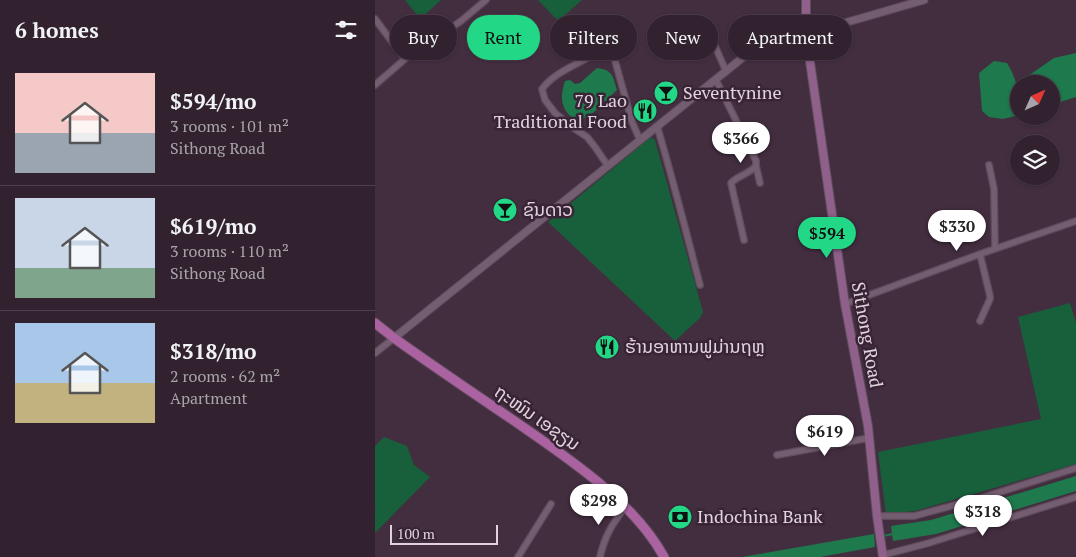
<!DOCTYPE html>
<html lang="en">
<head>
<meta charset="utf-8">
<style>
  body { margin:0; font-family:"PT Serif","Noto Sans Lao",serif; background:#3d2f3c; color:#f1f3f6; height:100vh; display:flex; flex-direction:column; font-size:19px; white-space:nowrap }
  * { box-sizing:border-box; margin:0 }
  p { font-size:16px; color:#a8a4ab }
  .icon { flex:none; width:28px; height:28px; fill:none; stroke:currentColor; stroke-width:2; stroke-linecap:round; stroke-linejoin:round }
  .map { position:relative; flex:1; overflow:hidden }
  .side { display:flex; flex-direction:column; background:#322230; width:375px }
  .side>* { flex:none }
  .guide { position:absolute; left:15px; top:15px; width:475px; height:45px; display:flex; gap:10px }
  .needle { width:32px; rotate:45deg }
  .controls { position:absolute; left:635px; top:75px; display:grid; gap:10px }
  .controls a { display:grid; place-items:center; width:50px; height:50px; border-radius:50%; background:#322230; box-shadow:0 1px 4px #0004,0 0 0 1px #4d3f4c; font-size:25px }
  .scale { position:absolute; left:15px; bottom:12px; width:108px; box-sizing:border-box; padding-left:5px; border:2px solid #e1d3de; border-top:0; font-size:14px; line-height:18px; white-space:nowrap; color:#e1d3de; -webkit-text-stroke:4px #382435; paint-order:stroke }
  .price { position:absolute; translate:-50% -42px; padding:0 11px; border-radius:18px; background:#fff; color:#222; font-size:16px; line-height:32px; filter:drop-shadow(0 1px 2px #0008) }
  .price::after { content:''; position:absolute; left:50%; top:30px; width:15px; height:11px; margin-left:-8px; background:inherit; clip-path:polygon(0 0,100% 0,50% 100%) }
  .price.on { background:#22d887; color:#111 }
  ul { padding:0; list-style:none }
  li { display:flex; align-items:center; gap:15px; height:125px; padding:0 15px }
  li+li { border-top:1px solid #4d3f4c }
  li span { display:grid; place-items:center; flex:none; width:140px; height:100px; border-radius:0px; color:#555 }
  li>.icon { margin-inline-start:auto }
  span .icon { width:60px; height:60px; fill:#fffc; stroke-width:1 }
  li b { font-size:21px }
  h2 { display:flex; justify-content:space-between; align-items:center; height:60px; padding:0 15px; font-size:21px }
  .tag { padding:0 18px; border-radius:22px; background:#322230; box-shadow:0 1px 4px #0004,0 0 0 1px #4d3f4c; font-size:18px; line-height:45px }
  .tag.on { background:#22d887; color:#111 }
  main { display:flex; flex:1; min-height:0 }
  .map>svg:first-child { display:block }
  .green { fill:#185f3b }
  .water { fill:#1e794c }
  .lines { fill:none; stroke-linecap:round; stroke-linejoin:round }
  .stream { stroke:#1e794c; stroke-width:2 }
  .minor-casing { stroke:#5d4b5a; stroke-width:8 }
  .tertiary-casing { stroke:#5d4b5a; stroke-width:9 }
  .secondary-casing { stroke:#5d4b5a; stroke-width:10 }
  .primary-casing { stroke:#5d4b5a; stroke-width:11 }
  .minor { stroke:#745d70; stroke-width:5.5 }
  .tertiary { stroke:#745d70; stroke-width:7 }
  .secondary { stroke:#8f6089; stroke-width:8 }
  .primary { stroke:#aa62a1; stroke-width:9 }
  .labels { text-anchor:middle; stroke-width:5; stroke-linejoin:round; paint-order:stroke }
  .poi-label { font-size:18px; fill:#e1d3de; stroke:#382435; text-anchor:start }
  .street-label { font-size:18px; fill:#e1d3de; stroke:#382435 }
</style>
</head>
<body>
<main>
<section class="side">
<h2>6 homes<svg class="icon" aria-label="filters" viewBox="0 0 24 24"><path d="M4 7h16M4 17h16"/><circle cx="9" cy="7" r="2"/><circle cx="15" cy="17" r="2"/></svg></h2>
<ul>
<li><span style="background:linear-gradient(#f6c9c9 60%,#9aa5b1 0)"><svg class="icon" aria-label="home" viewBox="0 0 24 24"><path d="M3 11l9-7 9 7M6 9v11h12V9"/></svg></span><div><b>$594/mo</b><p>3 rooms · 101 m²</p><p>Sithong Road</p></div></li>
<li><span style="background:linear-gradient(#c9d6e8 70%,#7fa58c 0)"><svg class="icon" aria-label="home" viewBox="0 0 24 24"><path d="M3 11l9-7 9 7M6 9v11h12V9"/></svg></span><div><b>$619/mo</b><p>3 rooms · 110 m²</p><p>Sithong Road</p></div></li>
<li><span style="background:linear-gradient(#a9c7e8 60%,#c2b280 0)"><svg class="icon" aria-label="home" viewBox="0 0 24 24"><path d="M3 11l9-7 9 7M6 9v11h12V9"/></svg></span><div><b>$318/mo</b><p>2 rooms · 62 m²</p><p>Apartment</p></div></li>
</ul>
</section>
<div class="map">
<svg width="701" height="557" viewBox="0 0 701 557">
  <rect width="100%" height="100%" fill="#432e40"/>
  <path class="green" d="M30,0H66L45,19Z
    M163,0H207L183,21Z
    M276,137L280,140L328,312L325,318L300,341L173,222Z
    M695,303L701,323V464L540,511L511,514L503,452L666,419L643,317Z
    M9,437L32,446L39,465L55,477L0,533V507L2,508L0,506V446Z"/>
  <path class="water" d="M701,53V97L676,105V84H656L653,76L679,58Z
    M619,61L632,63C643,81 644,94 644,115L628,119L614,117L607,111L604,73Z
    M222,68C238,70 238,76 242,90L219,112L203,122C186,111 184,99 190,81L195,80L200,84L205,83Z
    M701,476V491L561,534L518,541L516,526L556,520Z
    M499,534L500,547L445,557H367Z"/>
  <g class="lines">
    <path class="stream" d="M508,536L518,534"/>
    <defs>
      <path id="minor" d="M0,19L30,59
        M332,28L351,71
        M341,80L381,161V166C374,174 362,176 356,183L369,240
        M0,85L30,59L86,21L111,0
        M282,126C298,179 311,232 325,285
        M614,165L619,189L620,249
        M233,166L220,147L212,137L200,129L180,113L170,100L167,89C181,70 208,63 227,49L235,51L239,57L257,122L265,140
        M381,166L385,183
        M605,254L615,296V299L605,321
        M470,304L605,254L701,221
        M0,353L19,338
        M402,455L494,438
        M502,516H539L606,498L701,468
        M508,555L554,543L701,497
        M143,557L176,504
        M225,557C230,535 237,525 250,507"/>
      <path id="tertiary" d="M19,338L371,55L386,46L403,39L431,34L549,0"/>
      <path id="secondary" d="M431,0V34L470,304L493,426L502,516L508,557"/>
      <path id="primary" d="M0,323L19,338C58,366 98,393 138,420C191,457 258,500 289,557"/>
    </defs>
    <use href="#minor" class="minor-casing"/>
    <use href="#tertiary" class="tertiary-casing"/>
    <use href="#secondary" class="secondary-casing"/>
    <use href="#primary" class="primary-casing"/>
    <use href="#minor" class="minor"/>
    <use href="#tertiary" class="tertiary"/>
    <use href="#secondary" class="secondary"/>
    <use href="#primary" class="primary"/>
  </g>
  <defs>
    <symbol id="bar-disc" viewBox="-11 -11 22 22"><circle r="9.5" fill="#22d887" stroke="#382435"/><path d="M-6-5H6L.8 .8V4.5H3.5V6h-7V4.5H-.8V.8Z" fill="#111"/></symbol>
    <symbol id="restaurant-disc" viewBox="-11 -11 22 22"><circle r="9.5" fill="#22d887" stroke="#382435"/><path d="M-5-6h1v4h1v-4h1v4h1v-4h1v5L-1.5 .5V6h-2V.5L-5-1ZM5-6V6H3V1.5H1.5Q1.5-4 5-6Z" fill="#111"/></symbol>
    <symbol id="bank-disc" viewBox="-11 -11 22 22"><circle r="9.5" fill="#22d887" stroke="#382435"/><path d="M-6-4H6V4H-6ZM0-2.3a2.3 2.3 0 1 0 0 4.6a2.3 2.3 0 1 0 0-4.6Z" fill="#111"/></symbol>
  </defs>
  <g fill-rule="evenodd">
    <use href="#bar-disc" x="277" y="79" width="28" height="28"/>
    <use href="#restaurant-disc" x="256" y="97" width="28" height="28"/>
    <use href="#bar-disc" x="116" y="196" width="28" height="28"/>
    <use href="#restaurant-disc" x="218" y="333" width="28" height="28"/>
    <use href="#bank-disc" x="291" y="503" width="28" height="28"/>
  </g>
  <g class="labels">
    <g class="poi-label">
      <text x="308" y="99">Seventynine</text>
      <text x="252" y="107" text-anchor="end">79 Lao<tspan x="252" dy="21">Traditional Food</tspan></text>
      <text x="148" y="216">ຊົນດາວ</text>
      <text x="250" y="353">ຮ້ານອາຫານຟູມ່ານຖຫຼ</text>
      <text x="322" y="523">Indochina Bank</text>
    </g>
    <g class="street-label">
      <text transform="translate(492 335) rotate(80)" y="6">Sithong Road</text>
      <text transform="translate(162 418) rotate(35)" y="6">ຖະໜົນ ເອຊຽນ</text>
    </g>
  </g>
</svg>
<div class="controls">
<a><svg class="needle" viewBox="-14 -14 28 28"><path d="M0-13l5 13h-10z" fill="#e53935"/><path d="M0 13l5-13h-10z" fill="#a8a4ab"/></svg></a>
<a><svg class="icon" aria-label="layers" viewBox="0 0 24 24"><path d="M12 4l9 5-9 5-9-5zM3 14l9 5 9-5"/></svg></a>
</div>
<div class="scale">100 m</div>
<b class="price" style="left:366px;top:164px">$366</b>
<b class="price" style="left:582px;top:252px">$330</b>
<b class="price on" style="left:452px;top:259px">$594</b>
<b class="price" style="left:450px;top:457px">$619</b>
<b class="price" style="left:224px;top:526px">$298</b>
<b class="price" style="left:608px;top:537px">$318</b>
<div class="guide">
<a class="tag">Buy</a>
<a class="tag on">Rent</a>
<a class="tag">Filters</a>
<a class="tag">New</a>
<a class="tag">Apartment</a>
</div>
</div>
</main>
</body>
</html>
